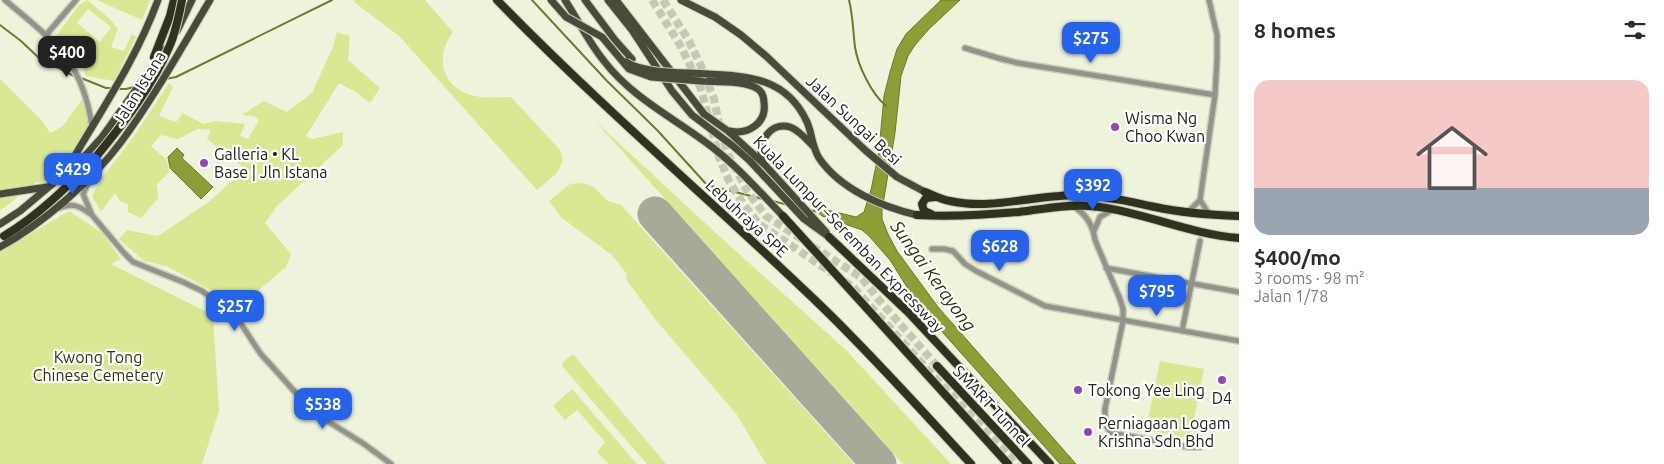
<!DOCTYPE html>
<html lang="en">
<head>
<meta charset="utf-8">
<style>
  body { margin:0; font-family:Ubuntu,sans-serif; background:#f2f2f3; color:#2b2b33; height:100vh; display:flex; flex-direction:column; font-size:19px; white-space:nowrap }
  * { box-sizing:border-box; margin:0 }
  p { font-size:16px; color:#7c7c81 }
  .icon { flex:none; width:28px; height:28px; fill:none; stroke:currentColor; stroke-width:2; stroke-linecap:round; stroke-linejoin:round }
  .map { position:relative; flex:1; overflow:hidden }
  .panel { display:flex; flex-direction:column; background:#fff; width:425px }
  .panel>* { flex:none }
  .price { position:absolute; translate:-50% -42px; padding:0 11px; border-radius:10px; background:#2563eb; color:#fff; font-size:16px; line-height:32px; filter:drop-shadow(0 1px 2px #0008) }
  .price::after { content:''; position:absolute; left:50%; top:30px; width:15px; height:11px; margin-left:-8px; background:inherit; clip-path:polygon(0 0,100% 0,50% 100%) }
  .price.current { background:#222; color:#fff }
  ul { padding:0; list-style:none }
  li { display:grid; align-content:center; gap:10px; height:265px; padding:0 15px }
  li+li { border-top:1px solid #e1e1e2 }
  li span { display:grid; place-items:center; height:155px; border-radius:15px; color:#555 }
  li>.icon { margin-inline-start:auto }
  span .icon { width:90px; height:90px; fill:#fffc; stroke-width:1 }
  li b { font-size:21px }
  h2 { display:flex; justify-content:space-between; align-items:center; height:60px; padding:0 15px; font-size:21px }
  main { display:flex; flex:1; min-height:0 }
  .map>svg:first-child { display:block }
  .green { fill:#d9e893; fill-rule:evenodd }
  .water { fill:#8f9d37; stroke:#6e782e }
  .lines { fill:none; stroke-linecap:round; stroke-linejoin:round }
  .stream { stroke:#6e782e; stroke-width:2 }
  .runway { stroke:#a6aa98; stroke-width:35 }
  .highway-tunnel { stroke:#c5c9b4; stroke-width:8; stroke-dasharray:8 4; stroke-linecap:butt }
  .minor-casing { stroke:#c9cdb8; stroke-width:8 }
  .major-casing { stroke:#c9cdb8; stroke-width:9 }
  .highway-casing { stroke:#c9cdb8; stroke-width:10 }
  .minor { stroke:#92948b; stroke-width:5 }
  .major { stroke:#484b3a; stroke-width:7 }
  .highway { stroke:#2e321f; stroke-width:8 }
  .major-bridge-casing { stroke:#c9cdb8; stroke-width:9; stroke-linecap:butt }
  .highway-bridge-casing { stroke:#c9cdb8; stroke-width:10; stroke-linecap:butt }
  .major-bridge { stroke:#484b3a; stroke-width:7 }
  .highway-bridge { stroke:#2e321f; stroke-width:8 }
  .poi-dot { fill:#8f47ba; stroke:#fff; stroke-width:2 }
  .labels { text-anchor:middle; stroke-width:4.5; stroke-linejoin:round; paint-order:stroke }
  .street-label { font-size:16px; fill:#202219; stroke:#fff }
  .poi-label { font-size:16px; fill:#202219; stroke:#fff; text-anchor:start }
  .park-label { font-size:16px; fill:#30360b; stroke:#fff }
  .water-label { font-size:18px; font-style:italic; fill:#2a2f04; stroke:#fff }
</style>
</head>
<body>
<main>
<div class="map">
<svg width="1239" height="464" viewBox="0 0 1239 464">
  <rect width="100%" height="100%" fill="#eef3db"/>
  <path class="green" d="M87,0L110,19L118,29L111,47L124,51L132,34L136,37L114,81L86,76L83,68L56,36L79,5ZM88,9L111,27L100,42L77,23Z
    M97,0H150L142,20Z
    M355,0H425L453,32C436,54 440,84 468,94C481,99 497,97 511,97L560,150L563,160L557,173L537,190L399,36L354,2Z
    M337,32L350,36L348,60L380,88L370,103L356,92L339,83L306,136L312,139L343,132V145L277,206L265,223L291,254L286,267L235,310L207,288L166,266L144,261L119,239L127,230L158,236L210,201L245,169L207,139L211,130L198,129L178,139L161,135L151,146L167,160L169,172L157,184L158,198L141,218L128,212V204L120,201L115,193L101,212L92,196L102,178L134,136L169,83L173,87L159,116L176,122L183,113L203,124L215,121L245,124L240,136L248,139L259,120L254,116L242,115L264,101L287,112L312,93L333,47Z
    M0,79L43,122L50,133L63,126L83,98C87,106 91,115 88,125C82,144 58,170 43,183L37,182L0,211Z
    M595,121L719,236L846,350L951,464H903Z
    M583,183L594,187L608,201L621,205L854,464H766L737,415L655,319L626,279L627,274L612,255L562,218L549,201L570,184Z
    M69,211L102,233L121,259L111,264L213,315L219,411L202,464H0V252Z
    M573,354L666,464H647L562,366L563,362Z
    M1160,361L1204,369L1190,439L1146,430Z
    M572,389L637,464H609L597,452L605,442L577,410L565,420L553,406Z"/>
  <path class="water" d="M941,0H960L929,29L915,45L908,56L901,76L895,133L882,210V219L888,234L897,251L938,307L1076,464H1060L928,316L912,295L890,260L869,236L862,230L822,216L811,206L856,217L864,212L871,190L879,151L884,96L890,72L897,49L906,34Z
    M177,148L184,155L182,158L213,187L201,199L170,168L168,157Z"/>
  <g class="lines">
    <path class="stream" d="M532,0L607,81L658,131L707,185L763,199
      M849,0C853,16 853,31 855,47C858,66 871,93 886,106
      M0,25L21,41L39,58L76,77
      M81,78L106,88H112
      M165,79L176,77L332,0
      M116,89H126L134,87
      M773,201L788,205
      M809,210L819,212"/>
    <path class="runway" d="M655,214L879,464"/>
    <path class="highway-tunnel" d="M652,0L680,45L692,69L701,89L719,157L729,181L742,202L759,224L832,273
      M663,0L689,41L701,66L714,99L720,129L728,154L747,191L766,216L803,240
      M812,246L862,278L879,300L937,366
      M844,281L854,288L938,381L1018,464"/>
    <defs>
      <path id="minor" d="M5,0C52,40 83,60 92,127
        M46,35L76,0
        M965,48L998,58L1018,63L1215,95
        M90,179L83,194L92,215L124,253L133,262L183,282L202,291L236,316L260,353L313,412L364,444L391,464
        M1073,206C1086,214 1093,225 1095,240L1120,299L1123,309V321L1105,409C1105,419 1104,427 1112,433L1189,447H1200
        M59,208C71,203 78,205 89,213
        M1188,212L1200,200
        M1209,214L1200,200L1215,95L1217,59V35L1209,0
        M1094,231L1100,217L1112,210
        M932,249H944L953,251L965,264L976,271L1045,306L1239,341
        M1106,268L1239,292
        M1182,331L1200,241"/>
      <path id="major" d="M565,0C578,20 589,43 604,61C632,98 676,119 712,147C738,167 760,192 783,216
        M585,0L615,40L632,59
        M608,0L632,30L672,91L692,115L733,146L750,161L804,219L829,237
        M616,0L704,114L728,131L765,165L826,232
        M681,0L715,17L741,35L766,56L865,150L897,177L925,192
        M177,31L192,0
        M707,74C749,76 787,78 807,122C812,133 812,147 819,158C840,189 882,207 917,215
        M701,81C716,82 745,80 758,89C762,92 764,98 764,103C767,124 747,135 729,131
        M763,162C756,145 769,121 790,127C799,130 807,140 814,147
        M67,169C100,112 135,62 158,0
        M0,194L47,187
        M0,224L20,211L82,159L102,137L165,49
        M0,247C42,224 92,181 121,142C153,99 182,47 210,0"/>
      <path id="highway" d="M497,0C600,106 713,202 819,304C872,355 921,410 971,464
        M154,57L170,16L174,0
        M925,192C933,195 942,200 950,201C994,211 1039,193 1084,195C1108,196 1131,202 1155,207C1183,213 1211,215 1239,216
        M931,214L924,211L922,204L926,198L935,197
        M917,215C951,217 985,215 1019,212C1042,209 1067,204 1091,206C1142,211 1188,234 1239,238
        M783,216L1008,464
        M4,236C39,215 67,187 95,158
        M829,237L908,312L1050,464
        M937,366L1028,464"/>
    </defs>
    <use href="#minor" class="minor-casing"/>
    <use href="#major" class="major-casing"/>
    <use href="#highway" class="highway-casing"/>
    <use href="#minor" class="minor"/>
    <use href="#major" class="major"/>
    <use href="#highway" class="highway"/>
    <defs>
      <path id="major-bridge" d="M551,0L566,17L602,37L629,69L651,77L701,81
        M626,62C644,74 685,72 707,74"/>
      <path id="highway-bridge" d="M95,158C123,124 153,86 170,45C176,31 179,15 182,0"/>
    </defs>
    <use href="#major-bridge" class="major-bridge-casing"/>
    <use href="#highway-bridge" class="highway-bridge-casing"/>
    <use href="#major-bridge" class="major-bridge"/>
    <use href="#highway-bridge" class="highway-bridge"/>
  </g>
  <g class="poi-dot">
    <circle cx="1115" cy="127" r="5"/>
    <circle cx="204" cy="163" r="5"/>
    <circle cx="1222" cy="380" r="5"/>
    <circle cx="1078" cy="390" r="5"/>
    <circle cx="1088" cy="432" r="5"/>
  </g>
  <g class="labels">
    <g class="street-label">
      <text transform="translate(139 88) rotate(-58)" y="6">Jalan Istana</text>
      <text transform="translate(854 120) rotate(43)" y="6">Jalan Sungai Besi</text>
      <text transform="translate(747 218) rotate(43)" y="6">Lebuhraya SPE</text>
      <text transform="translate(849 234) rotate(46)" y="6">Kuala Lumpur–Seremban Expressway</text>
      <text transform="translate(992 406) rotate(47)" y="6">SMART Tunnel</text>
    </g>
    <g class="poi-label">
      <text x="1125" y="124">Wisma Ng<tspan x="1125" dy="18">Choo Kwan</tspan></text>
      <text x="214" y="160">Galleria • KL<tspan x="214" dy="18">Base | Jln Istana</tspan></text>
      <text x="1088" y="396">Tokong Yee Ling</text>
      <text x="1222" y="404" text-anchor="middle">D4</text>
      <text x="1098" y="429">Perniagaan Logam<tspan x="1098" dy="18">Krishna Sdn Bhd</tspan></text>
    </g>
    <g class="park-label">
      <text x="98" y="363">Kwong Tong<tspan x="98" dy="18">Chinese Cemetery</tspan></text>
    </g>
    <g class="water-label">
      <text transform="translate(933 276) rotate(54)" y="6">Sungai Kerayong</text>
    </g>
  </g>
</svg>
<b class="price" style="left:1091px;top:64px">$275</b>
<b class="price current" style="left:67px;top:78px">$400</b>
<b class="price" style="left:73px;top:195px">$429</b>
<b class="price" style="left:1093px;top:211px">$392</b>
<b class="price" style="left:1000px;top:272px">$628</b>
<b class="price" style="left:1157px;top:317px">$795</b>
<b class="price" style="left:235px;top:332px">$257</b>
<b class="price" style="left:323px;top:430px">$538</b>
</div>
<section class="panel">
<h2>8 homes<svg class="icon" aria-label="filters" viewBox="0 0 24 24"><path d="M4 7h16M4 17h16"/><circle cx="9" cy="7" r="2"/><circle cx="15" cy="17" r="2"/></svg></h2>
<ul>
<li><span style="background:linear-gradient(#f6c9c9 70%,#9aa5b1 0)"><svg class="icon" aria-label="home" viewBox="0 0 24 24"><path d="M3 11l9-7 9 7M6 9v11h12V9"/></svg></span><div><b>$400/mo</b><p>3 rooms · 98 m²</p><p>Jalan 1/78</p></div></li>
</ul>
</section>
</main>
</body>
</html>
